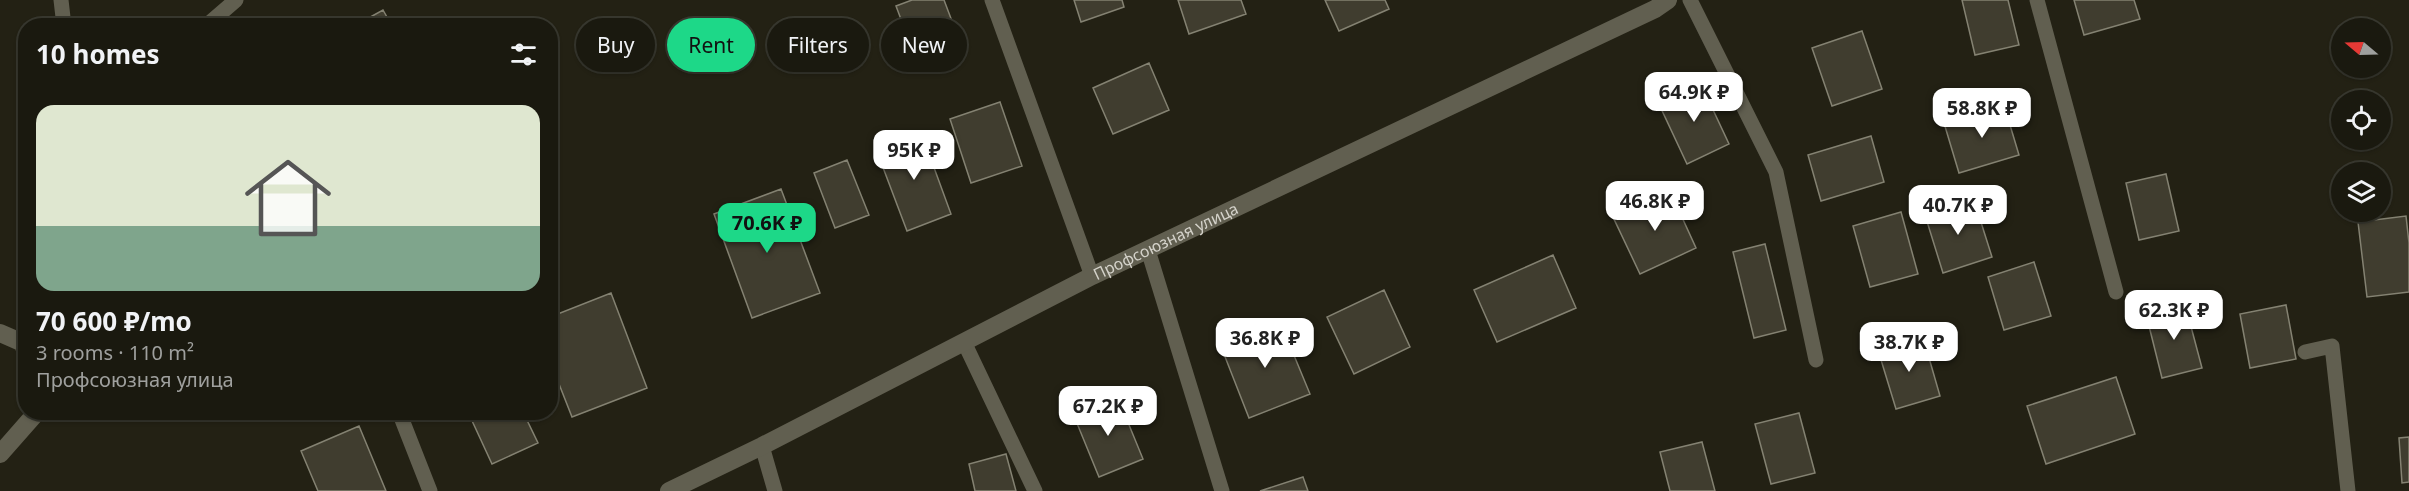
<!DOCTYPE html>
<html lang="en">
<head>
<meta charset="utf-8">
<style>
  body { margin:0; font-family:"Noto Sans",sans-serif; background:#232218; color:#f1f3f6; height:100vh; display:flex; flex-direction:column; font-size:22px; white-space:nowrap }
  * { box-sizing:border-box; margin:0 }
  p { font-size:20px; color:#9fa09e }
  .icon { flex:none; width:33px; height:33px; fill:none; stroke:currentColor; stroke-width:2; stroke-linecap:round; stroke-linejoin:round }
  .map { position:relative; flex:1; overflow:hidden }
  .side { position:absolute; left:18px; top:18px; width:540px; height:402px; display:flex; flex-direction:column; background:#1a190f; border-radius:24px; box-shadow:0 2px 4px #0004,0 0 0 2px #38382f }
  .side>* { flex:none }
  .banner { position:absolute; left:576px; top:18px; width:570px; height:54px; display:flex; gap:12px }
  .needle { width:39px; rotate:289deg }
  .buttons { position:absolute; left:2331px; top:18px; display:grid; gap:12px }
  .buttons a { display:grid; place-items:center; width:60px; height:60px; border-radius:50%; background:#1a190f; box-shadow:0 2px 4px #0004,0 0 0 2px #38382f; font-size:30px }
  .price { position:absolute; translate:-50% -51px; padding:0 14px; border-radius:12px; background:#fff; color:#222; font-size:20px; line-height:39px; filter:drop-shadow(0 2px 3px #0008) }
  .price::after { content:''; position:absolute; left:50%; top:36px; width:18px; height:14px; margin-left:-9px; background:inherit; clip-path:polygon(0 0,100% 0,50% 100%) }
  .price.active { background:#1dd888; color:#111 }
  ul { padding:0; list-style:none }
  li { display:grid; align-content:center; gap:12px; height:318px; padding:0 18px }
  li+li { border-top:2px solid #38382f }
  li span { display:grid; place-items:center; height:186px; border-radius:18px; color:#555 }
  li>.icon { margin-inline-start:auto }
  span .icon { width:108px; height:108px; fill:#fffc; stroke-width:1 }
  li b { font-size:26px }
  h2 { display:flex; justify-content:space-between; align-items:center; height:72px; padding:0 18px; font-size:26px }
  .pill { padding:0 21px; border-radius:27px; background:#1a190f; box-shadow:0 2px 4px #0004,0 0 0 2px #38382f; font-size:21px; line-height:54px }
  .pill.active { background:#1dd888; color:#111 }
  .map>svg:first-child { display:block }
  .building { fill:#403d2f; stroke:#848272; stroke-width:1.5 }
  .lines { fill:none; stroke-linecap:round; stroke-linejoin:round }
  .lane { stroke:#615f50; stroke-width:15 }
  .street { stroke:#615f50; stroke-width:18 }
  .labels { text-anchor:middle; stroke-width:5; stroke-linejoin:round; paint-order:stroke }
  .street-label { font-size:16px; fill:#d4d2ca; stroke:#1a180b }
</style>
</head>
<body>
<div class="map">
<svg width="2409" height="491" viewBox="0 0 2409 491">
  <rect width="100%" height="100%" fill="#232114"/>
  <path class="building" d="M912,0H944L961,45L917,62L896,6Z
    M1074,0H1122L1124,7L1081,22Z
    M1178,0H1241L1246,14L1189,34Z
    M1325,0H1385L1389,9L1339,31Z
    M1962,0H2008L2019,45L1975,55Z
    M2074,0H2134L2140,19L2084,35Z
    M383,10L392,26H354Z
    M1862,31L1882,89L1832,106L1812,48Z
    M1149,63L1169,110L1113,134L1093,88Z
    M1700,82L1729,144L1687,164L1658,102Z
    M1000,102L1022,166L971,183L950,119Z
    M2004,105L2019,155L1959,173L1944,123Z
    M921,132L951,214L907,231L876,149Z
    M1871,136L1884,182L1821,201L1808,155Z
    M847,160L869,215L835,228L814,173Z
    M2166,174L2179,231L2139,240L2126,183Z
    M781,189L820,293L752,318L714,214Z
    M1670,191L1696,248L1640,274L1613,217Z
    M1974,200L1992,257L1943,273L1925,215Z
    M1901,212L1918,274L1870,287L1853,226Z
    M2406,216L2409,243V292L2367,297L2358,222Z
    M1765,244L1786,330L1754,338L1733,252Z
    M1553,255L1576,308L1497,342L1474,290Z
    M2034,262L2051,316L2004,330L1988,277Z
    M1384,290L1410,347L1354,374L1327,317Z
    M611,293L647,388L572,417L550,361V317Z
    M2185,304L2202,368L2162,378L2146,314Z
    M2286,305L2296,359L2250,368L2240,314Z
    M1279,319L1310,394L1249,418L1220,344Z
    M1923,337L1940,396L1896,409L1878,350Z
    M2116,377L2135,434L2046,464L2027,406Z
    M1118,398L1143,459L1099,477L1074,416Z
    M468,412H523L538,443L492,464Z
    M1799,413L1815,473L1771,484L1755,424Z
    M359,426L386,491H318L301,451Z
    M2409,437V482L2402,483L2399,438Z
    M1702,442L1715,491H1670L1660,452Z
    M1006,454L1016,491H975L969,464Z
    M1303,477L1308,491H1260Z"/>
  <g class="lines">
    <path class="lane" d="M61,0L64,26
      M992,0L1092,276
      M1690,0L1776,172L1816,360
      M2037,0L2116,292
      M206,26L236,0
      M1148,250L1222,491
      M964,342L1035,491
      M2305,352L2332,346L2348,491
      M399,412L430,491
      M762,446L775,491"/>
    <g class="street">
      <path d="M0,333L23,343L26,354"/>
      <path d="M0,454L37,412"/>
      <path id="s1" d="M669,491L762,446L1092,276L1655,9L1668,0"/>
    </g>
  </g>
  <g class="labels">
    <g class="street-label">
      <text dy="6" stroke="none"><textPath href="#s1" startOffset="556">Профсоюзная улица</textPath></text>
    </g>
  </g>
</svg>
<div class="buttons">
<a><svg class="needle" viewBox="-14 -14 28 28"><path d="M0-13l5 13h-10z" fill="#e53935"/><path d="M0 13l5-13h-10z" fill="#9fa09e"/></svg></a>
<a><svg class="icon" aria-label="locate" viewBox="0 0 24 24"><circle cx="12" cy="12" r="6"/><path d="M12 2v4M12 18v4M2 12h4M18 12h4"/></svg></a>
<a><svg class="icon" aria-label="layers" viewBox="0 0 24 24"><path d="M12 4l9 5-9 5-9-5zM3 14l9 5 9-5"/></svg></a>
</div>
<b class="price" style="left:1694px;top:123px">64.9K ₽</b>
<b class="price" style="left:1982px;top:139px">58.8K ₽</b>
<b class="price" style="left:914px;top:181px">95K ₽</b>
<b class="price" style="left:1655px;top:232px">46.8K ₽</b>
<b class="price" style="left:1958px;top:236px">40.7K ₽</b>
<b class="price active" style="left:767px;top:254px">70.6K ₽</b>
<b class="price" style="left:2174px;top:341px">62.3K ₽</b>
<b class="price" style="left:1265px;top:369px">36.8K ₽</b>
<b class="price" style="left:1909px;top:373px">38.7K ₽</b>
<b class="price" style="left:1108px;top:437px">67.2K ₽</b>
<div class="banner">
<a class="pill">Buy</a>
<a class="pill active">Rent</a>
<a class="pill">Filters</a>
<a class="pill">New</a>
</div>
<section class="side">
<h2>10 homes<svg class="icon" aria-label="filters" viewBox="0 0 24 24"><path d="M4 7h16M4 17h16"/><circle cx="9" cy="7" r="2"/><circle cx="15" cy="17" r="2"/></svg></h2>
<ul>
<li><span style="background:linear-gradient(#dfe7d0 65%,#7fa58c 0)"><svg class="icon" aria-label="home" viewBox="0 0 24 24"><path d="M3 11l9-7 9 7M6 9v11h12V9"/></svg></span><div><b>70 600 ₽/mo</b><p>3 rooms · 110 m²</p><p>Профсоюзная улица</p></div></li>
</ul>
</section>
</div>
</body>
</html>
